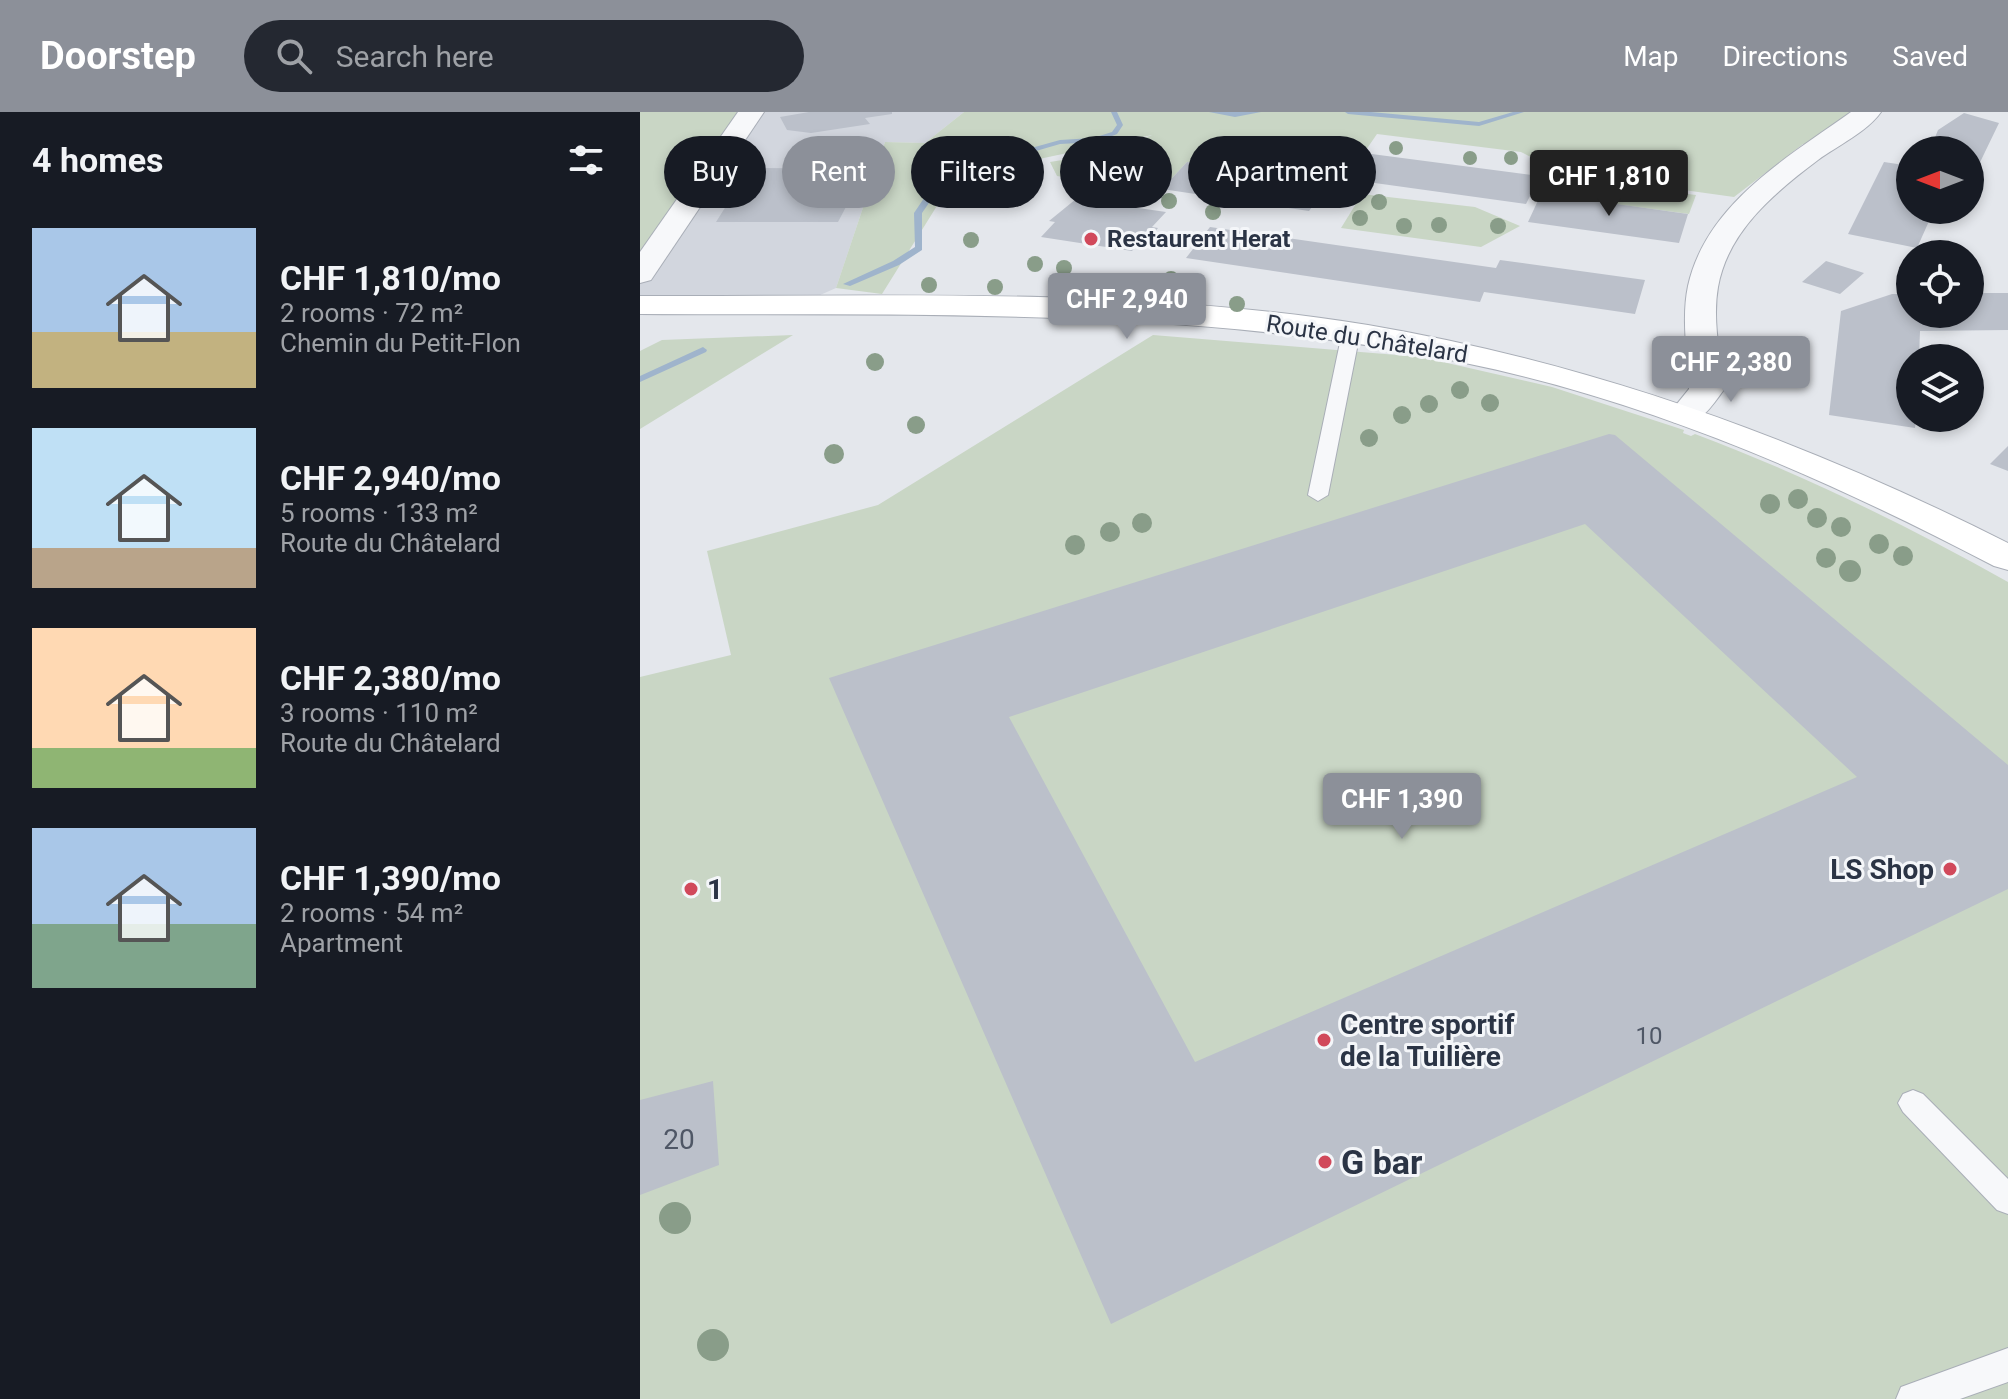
<!DOCTYPE html>
<html lang="en">
<head>
<meta charset="utf-8">
<style>
  body { margin:0; font-family:Roboto,sans-serif; background:#242831; color:#f1f3f6; height:100vh; display:flex; flex-direction:column; font-size:30px; white-space:nowrap }
  * { box-sizing:border-box; margin:0 }
  p { font-size:26px; color:#9ea1a6 }
  .icon { flex:none; width:44px; height:44px; fill:none; stroke:currentColor; stroke-width:2; stroke-linecap:round; stroke-linejoin:round }
  .map { position:relative; flex:1; overflow:hidden }
  .drawer { display:flex; flex-direction:column; background:#171b24; width:640px }
  .drawer>* { flex:none }
  .hud { position:absolute; left:24px; top:24px; width:760px; height:72px; display:flex; gap:16px }
  .needle { width:52px; rotate:270deg }
  .tools { position:absolute; left:1256px; top:24px; display:grid; gap:16px }
  .tools a { display:grid; place-items:center; width:88px; height:88px; border-radius:50%; background:#171b24; box-shadow:0 4px 12px #0003; font-size:40px }
  .price { position:absolute; translate:-50% -68px; padding:0 18px; border-radius:8px; background:#8c9099; color:#fff; font-size:26px; line-height:52px; filter:drop-shadow(0 2px 4px #0008) }
  .price::after { content:''; position:absolute; left:50%; top:48px; width:24px; height:18px; margin-left:-12px; background:inherit; clip-path:polygon(0 0,100% 0,50% 100%) }
  .price.selected { background:#222; color:#fff }
  ul { padding:0; list-style:none }
  li { display:flex; align-items:center; gap:24px; height:200px; padding:0 32px }
  li span { display:grid; place-items:center; flex:none; width:224px; height:160px; border-radius:0px; color:#555 }
  li>.icon { margin-inline-start:auto }
  span .icon { width:96px; height:96px; fill:#fffc; stroke-width:1 }
  li b { font-size:34px }
  h2 { display:flex; justify-content:space-between; align-items:center; height:96px; padding:0 32px; font-size:34px }
  .tag { padding:0 28px; border-radius:36px; background:#171b24; box-shadow:0 4px 12px #0003; font-size:28px; line-height:72px }
  .tag.selected { background:#8c9099; color:#fff }
  header { display:flex; align-items:center; gap:48px; box-sizing:border-box; height:112px; padding:0 40px; background:#8c9099; color:#fff }
  header strong { font-size:38px }
  nav { display:flex; gap:44px; margin-inline-start:auto; font-size:28px }
  .search { width:560px; height:72px; background:#242831; display:flex; align-items:center; gap:20px; box-sizing:border-box; padding:0 28px; border-radius:44px; color:#9ea1a6; font-size:30px }
  main { display:flex; flex:1; min-height:0 }
  .map>svg:first-child { display:block }
  .built { fill:#d2d6de }
  .green { fill:#c9d6c5 }
  .lines { fill:none; stroke-linecap:round; stroke-linejoin:round }
  .stream { fill:#9fb4cc; fill-rule:evenodd }
  .building { fill:#bbc0ca; fill-rule:evenodd }
  .service-casing { stroke:#a9aeb7; stroke-width:2 }
  .minor-casing { stroke:#a9aeb7; stroke-width:2 }
  .tertiary-casing { stroke:#a9aeb7; stroke-width:2 }
  .secondary-casing { stroke:#a9aeb7; stroke-width:2 }
  .service { fill:#f7f8fa; fill-rule:evenodd }
  .minor { fill:#f7f8fa; fill-rule:evenodd }
  .tertiary { fill:#f7f8fa; fill-rule:evenodd }
  .secondary { fill:#fff; fill-rule:evenodd }
  .tree { fill:#899d89 }
  .poi-dot { fill:#d1495b; stroke:#f4f6f9; stroke-width:3 }
  .labels { text-anchor:middle; stroke-width:6; stroke-linejoin:round; paint-order:stroke }
  .far-poi-label { font-size:24px; font-weight:bold; fill:#2b3445; stroke:#f4f6f9; text-anchor:start }
  .far-street-label { font-size:24px; fill:#2b3445; stroke:#f4f6f9 }
  .number-label { font-size:24px; fill:#4f5766 }
  .poi-label { font-size:28px; font-weight:bold; fill:#2b3445; stroke:#f4f6f9; text-anchor:start }
  .near-number-label { font-size:28px; fill:#4f5766 }
  .near-poi-label { font-size:34px; font-weight:bold; fill:#2b3445; stroke:#f4f6f9; text-anchor:start }
</style>
</head>
<body>
<header>
<strong>Doorstep</strong>
<div class="search"><svg class="icon" aria-label="search" viewBox="0 0 24 24"><circle cx="10" cy="10" r="6"/><path d="M15 15l6 6"/></svg>Search here</div>
<nav><a>Map</a><a>Directions</a><a>Saved</a></nav>
</header>
<main>
<section class="drawer">
<h2>4 homes<svg class="icon" aria-label="filters" viewBox="0 0 24 24"><path d="M4 7h16M4 17h16"/><circle cx="9" cy="7" r="2"/><circle cx="15" cy="17" r="2"/></svg></h2>
<ul>
<li><span style="background:linear-gradient(#a9c7e8 65%,#c2b280 0)"><svg class="icon" aria-label="home" viewBox="0 0 24 24"><path d="M3 11l9-7 9 7M6 9v11h12V9"/></svg></span><div><b>CHF 1,810/mo</b><p>2 rooms · 72 m²</p><p>Chemin du Petit-Flon</p></div></li>
<li><span style="background:linear-gradient(#bfe0f5 75%,#b9a48a 0)"><svg class="icon" aria-label="home" viewBox="0 0 24 24"><path d="M3 11l9-7 9 7M6 9v11h12V9"/></svg></span><div><b>CHF 2,940/mo</b><p>5 rooms · 133 m²</p><p>Route du Châtelard</p></div></li>
<li><span style="background:linear-gradient(#ffd9b3 75%,#8fb573 0)"><svg class="icon" aria-label="home" viewBox="0 0 24 24"><path d="M3 11l9-7 9 7M6 9v11h12V9"/></svg></span><div><b>CHF 2,380/mo</b><p>3 rooms · 110 m²</p><p>Route du Châtelard</p></div></li>
<li><span style="background:linear-gradient(#a9c7e8 60%,#7fa58c 0)"><svg class="icon" aria-label="home" viewBox="0 0 24 24"><path d="M3 11l9-7 9 7M6 9v11h12V9"/></svg></span><div><b>CHF 1,390/mo</b><p>2 rooms · 54 m²</p><p>Apartment</p></div></li>
</ul>
</section>
<div class="map">
<svg width="1368" height="1287" viewBox="0 0 1368 1287">
  <rect width="100%" height="100%" fill="#e4e7ec"/>
  <path class="built" d="M111,0H324L285,31L245,30L196,176L153,195L0,193V162Z"/>
  <path class="green" d="M0,0H111L0,162Z
    M324,0H1228L1183,33L1163,32L1094,85L1015,74L1020,60L1013,59L1007,73L923,62L881,40L737,22L706,67L690,71L547,50L522,77L513,75L509,79L417,64L410,50L465,41L512,23L385,50L305,81L242,182L196,176L245,30L285,31Z
    M925,67L1056,83L1049,102L901,82L909,70Z
    M722,82L835,95L880,114L841,135L701,116Z
    M153,223L0,317V239L22,228Z
    M513,223L781,245L912,275L1044,318L1043,321L1051,324L1055,322C1164,363 1266,413 1368,470V1287H0V565L91,543L67,439L238,393Z"/>
  <g class="lines">
    <path class="stream" d="M471,0H477L483,13L477,22L457,30L420,32L307,65L282,101V138L259,153L210,174L203,172L253,149L275,135L274,101L301,61L420,28L453,26L472,20L477,13Z
      M569,0H621L595,5Z
      M705,0H731L839,10L873,0H884L839,14L708,2Z
      M63,235L67,238L66,240L0,270V264Z"/>
  </g>
  <path class="building" d="M169,0H252V2L225,6L230,12L171,21L147,18L140,5Z
    M1324,1L1359,11L1330,71V38H1290L1298,18Z
    M1270,40V98H1294L1277,136L1208,122L1244,50L1264,53Z
    M724,41L900,64L886,92L706,67Z
    M547,50L690,71L669,99L522,77Z
    M110,56L226,57L198,110H76Z
    M901,82L948,88L1048,102L1039,131L888,110Z
    M436,87L526,100L512,115L518,116L511,124L505,123L492,139L401,125L415,110L409,109Z
    M570,115L856,156L860,148L1005,168L995,202L844,180L840,190L546,146Z
    M1186,149L1224,161L1200,182L1162,170Z
    M1330,181H1368V218L1280,219L1279,246H1270V306H1276L1275,316L1189,303L1201,199L1252,182H1270V202H1330Z
    M969,322L975,323L1368,653V777L471,1212L189,566ZM945,412L1217,665L555,950L369,605Z
    M1368,334V359L1350,352Z
    M73,969L79,1053L0,1083V988Z"/>
  <g class="lines">
    <defs>
      <path id="service" d="M711,216L720,221L688,383L678,389L668,383L702,221Z
        M1273,978L1283,982L1368,1067V1102L1357,1098L1263,1000L1258,991L1263,982Z
        M1368,1236V1270L1320,1287H1256L1261,1275Z"/>
      <path id="minor" d="M98,0H124L11,168L0,171V140Z"/>
      <path id="tertiary" d="M1211,0H1241C1227,20 1197,34 1178,48C1134,81 1088,119 1078,175C1072,209 1081,245 1083,279C1069,298 1058,316 1033,310L1028,303L1049,277C1048,244 1041,207 1048,174C1066,92 1148,45 1211,0Z"/>
      <path id="secondary" d="M0,184C241,185 488,174 728,213C953,251 1164,328 1368,431V458L1354,454C1187,367 1011,289 825,251C554,194 275,204 0,202Z"/>
    </defs>
    <use href="#service" class="service-casing"/>
    <use href="#minor" class="minor-casing"/>
    <use href="#tertiary" class="tertiary-casing"/>
    <use href="#secondary" class="secondary-casing"/>
    <use href="#service" class="service"/>
    <use href="#minor" class="minor"/>
    <use href="#tertiary" class="tertiary"/>
    <use href="#secondary" class="secondary"/>
  </g>
  <g class="tree">
    <circle cx="756" cy="36" r="7"/>
    <circle cx="830" cy="46" r="7"/>
    <circle cx="871" cy="46" r="7"/>
    <circle cx="909" cy="55" r="7"/>
    <circle cx="478" cy="81" r="8"/>
    <circle cx="529" cy="89" r="8"/>
    <circle cx="739" cy="90" r="8"/>
    <circle cx="573" cy="100" r="8"/>
    <circle cx="720" cy="106" r="8"/>
    <circle cx="799" cy="113" r="8"/>
    <circle cx="764" cy="114" r="8"/>
    <circle cx="858" cy="114" r="8"/>
    <circle cx="331" cy="128" r="8"/>
    <circle cx="395" cy="152" r="8"/>
    <circle cx="424" cy="156" r="8"/>
    <circle cx="531" cy="167" r="8"/>
    <circle cx="289" cy="173" r="8"/>
    <circle cx="355" cy="175" r="8"/>
    <circle cx="597" cy="192" r="8"/>
    <circle cx="235" cy="250" r="9"/>
    <circle cx="820" cy="278" r="9"/>
    <circle cx="850" cy="291" r="9"/>
    <circle cx="789" cy="292" r="9"/>
    <circle cx="762" cy="303" r="9"/>
    <circle cx="276" cy="313" r="9"/>
    <circle cx="729" cy="326" r="9"/>
    <circle cx="194" cy="342" r="10"/>
    <circle cx="1158" cy="387" r="10"/>
    <circle cx="1130" cy="392" r="10"/>
    <circle cx="1177" cy="406" r="10"/>
    <circle cx="502" cy="411" r="10"/>
    <circle cx="1201" cy="415" r="10"/>
    <circle cx="470" cy="420" r="10"/>
    <circle cx="1239" cy="432" r="10"/>
    <circle cx="435" cy="433" r="10"/>
    <circle cx="1263" cy="444" r="10"/>
    <circle cx="1186" cy="446" r="10"/>
    <circle cx="1210" cy="459" r="11"/>
    <circle cx="35" cy="1106" r="16"/>
    <circle cx="73" cy="1233" r="16"/>
  </g>
  <g class="poi-dot">
    <circle cx="451" cy="127" r="8"/>
    <circle cx="1310" cy="757" r="8"/>
    <circle cx="51" cy="777" r="8"/>
    <circle cx="684" cy="928" r="8"/>
    <circle cx="685" cy="1050" r="8"/>
  </g>
  <g class="labels">
    <g class="far-poi-label">
      <text x="467" y="135">Restaurent Herat</text>
    </g>
    <g class="far-street-label">
      <text transform="translate(727 227) rotate(9)" y="8">Route du Châtelard</text>
    </g>
    <g class="number-label">
      <text x="1009" y="932">10</text>
    </g>
    <g class="poi-label">
      <text x="1294" y="767" text-anchor="end">LS Shop</text>
      <text x="67" y="787">1</text>
      <text x="700" y="922">Centre sportif<tspan x="700" dy="32">de la Tuilière</tspan></text>
    </g>
    <g class="near-number-label">
      <text x="39" y="1037">20</text>
    </g>
    <g class="near-poi-label">
      <text x="701" y="1062">G bar</text>
    </g>
  </g>
</svg>
<div class="tools">
<a><svg class="needle" viewBox="-14 -14 28 28"><path d="M0-13l5 13h-10z" fill="#e53935"/><path d="M0 13l5-13h-10z" fill="#9ea1a6"/></svg></a>
<a><svg class="icon" aria-label="locate" viewBox="0 0 24 24"><circle cx="12" cy="12" r="6"/><path d="M12 2v4M12 18v4M2 12h4M18 12h4"/></svg></a>
<a><svg class="icon" aria-label="layers" viewBox="0 0 24 24"><path d="M12 4l9 5-9 5-9-5zM3 14l9 5 9-5"/></svg></a>
</div>
<b class="price selected" style="left:969px;top:106px">CHF 1,810</b>
<b class="price" style="left:487px;top:229px">CHF 2,940</b>
<b class="price" style="left:1091px;top:292px">CHF 2,380</b>
<b class="price" style="left:762px;top:729px">CHF 1,390</b>
<div class="hud">
<a class="tag">Buy</a>
<a class="tag selected">Rent</a>
<a class="tag">Filters</a>
<a class="tag">New</a>
<a class="tag">Apartment</a>
</div>
</div>
</main>
</body>
</html>
